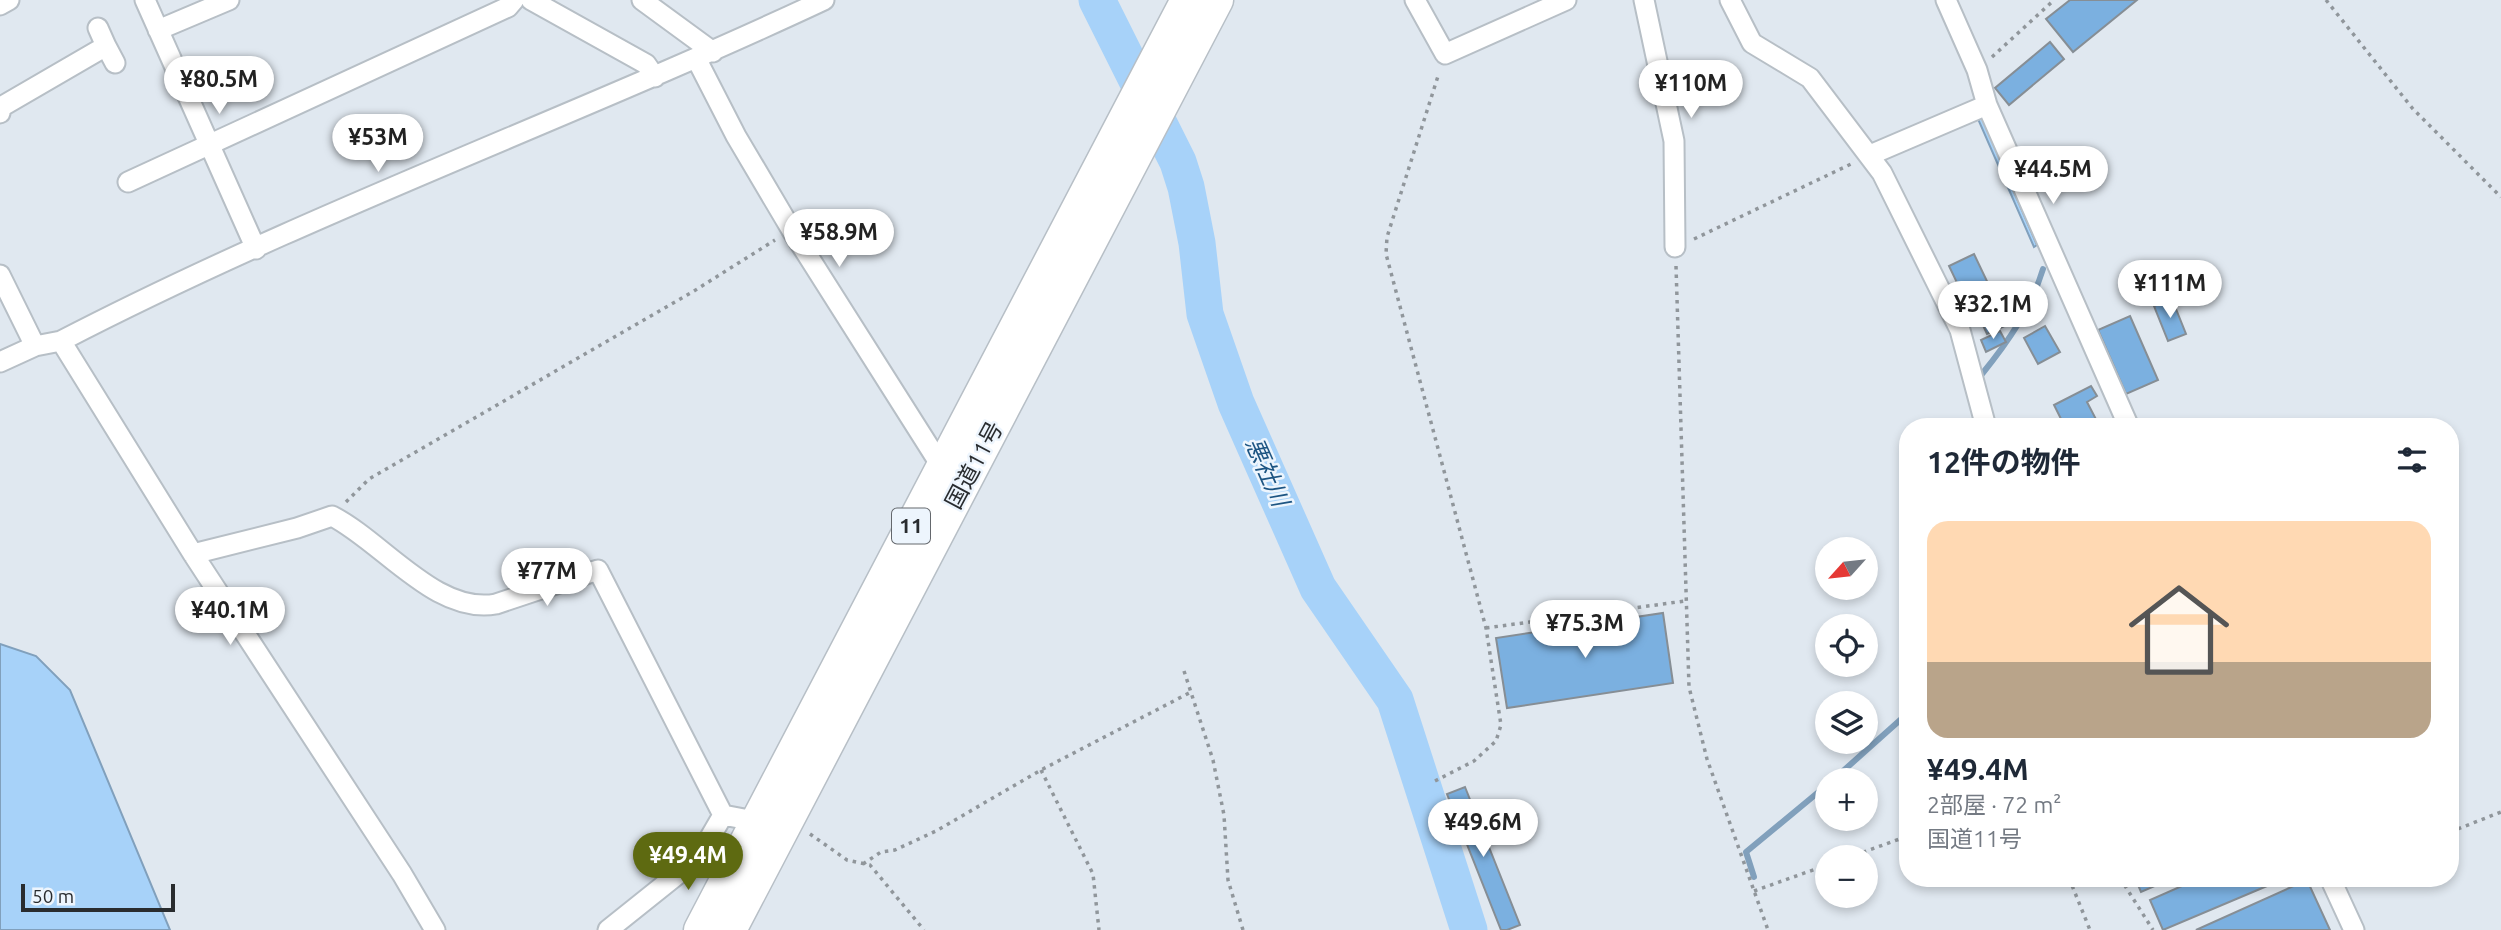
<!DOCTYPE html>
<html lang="ja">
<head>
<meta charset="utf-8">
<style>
  body { margin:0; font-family:Ubuntu,"Noto Sans JP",sans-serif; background:#f6f6f7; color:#1f2937; height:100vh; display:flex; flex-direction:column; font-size:26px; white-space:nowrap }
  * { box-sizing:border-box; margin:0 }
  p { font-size:23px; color:#747a83 }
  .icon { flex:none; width:38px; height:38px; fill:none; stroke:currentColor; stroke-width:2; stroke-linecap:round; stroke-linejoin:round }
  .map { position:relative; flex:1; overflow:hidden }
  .sheet { position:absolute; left:1899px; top:418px; width:560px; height:469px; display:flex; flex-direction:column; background:#fff; border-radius:28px; box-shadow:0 4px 10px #0003 }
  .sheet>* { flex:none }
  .needle { width:46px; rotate:243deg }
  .fabs { position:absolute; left:1815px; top:537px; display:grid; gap:14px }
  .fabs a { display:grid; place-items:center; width:63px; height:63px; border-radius:50%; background:#fff; box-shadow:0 4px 10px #0003; font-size:35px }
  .scale { position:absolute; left:21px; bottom:18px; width:154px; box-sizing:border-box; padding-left:7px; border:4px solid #292c2f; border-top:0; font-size:19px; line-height:24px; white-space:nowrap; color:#292c2f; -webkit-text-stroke:5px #edf5fd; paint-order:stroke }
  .price { position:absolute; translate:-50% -60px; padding:0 16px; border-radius:24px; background:#fff; color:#222; font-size:23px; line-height:46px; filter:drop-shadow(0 2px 4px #0008) }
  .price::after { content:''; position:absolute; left:50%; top:42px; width:21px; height:16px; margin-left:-10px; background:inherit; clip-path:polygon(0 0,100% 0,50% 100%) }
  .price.current { background:#5e6a11; color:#fff }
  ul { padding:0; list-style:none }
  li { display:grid; align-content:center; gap:14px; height:371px; padding:0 28px }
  li span { display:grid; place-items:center; height:217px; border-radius:21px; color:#555 }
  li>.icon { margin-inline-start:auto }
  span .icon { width:126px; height:126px; fill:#fffc; stroke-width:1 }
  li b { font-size:30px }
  h2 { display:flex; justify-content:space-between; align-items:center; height:84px; padding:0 28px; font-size:30px }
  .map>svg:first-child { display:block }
  .water { fill:#a7d2f9; stroke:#81a0bc; stroke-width:2 }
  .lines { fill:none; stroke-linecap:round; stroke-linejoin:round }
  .stream { stroke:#81a0bc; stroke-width:6 }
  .river { stroke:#a7d2f9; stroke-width:37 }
  .building { fill:#7bb0e0; stroke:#868e95; stroke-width:2 }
  .minor-casing { stroke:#b7bfc6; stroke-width:23 }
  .trunk-casing { stroke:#b7bfc6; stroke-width:35 }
  .path { stroke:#90969b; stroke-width:3.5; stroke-dasharray:3.5 5; stroke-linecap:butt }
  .minor { stroke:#fff; stroke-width:19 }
  .trunk { stroke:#fff; stroke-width:32 }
  .labels { text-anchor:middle; stroke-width:5; stroke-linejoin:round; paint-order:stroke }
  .shield { fill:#edf5fd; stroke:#64686d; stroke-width:2 }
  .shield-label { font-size:21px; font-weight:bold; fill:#292c2f }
  .street-label { font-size:23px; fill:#292c2f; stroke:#edf5fd }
  .water-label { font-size:24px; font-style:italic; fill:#1d5583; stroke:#edf5fd }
</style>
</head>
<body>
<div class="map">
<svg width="2501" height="930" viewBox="0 0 2501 930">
  <rect width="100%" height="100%" fill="#e0e8f0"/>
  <path class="water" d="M1982,118L2037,245L2034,247L1978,119Z
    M0,644L36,656L70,690L170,930H0Z"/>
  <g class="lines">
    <path class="stream" d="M1982,374C2008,342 2031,309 2043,269
      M1833,780L1908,713
      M1754,877L1746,852L1827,785"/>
    <path class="river" d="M1097,0L1178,162L1186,187L1197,243L1205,314L1236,403L1318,588L1395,700L1469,930"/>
  </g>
  <path class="building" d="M2070,0H2137L2073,52L2046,19Z
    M2050,42L2064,59L2009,105L1995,88Z
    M1974,254L1995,298L1970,310L1949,266Z
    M2012,298L2019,313L2016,314L2018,320L1987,334L1978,315Z
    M2172,299L2186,334L2168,341L2154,306Z
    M2130,316L2158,380L2126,394L2098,330Z
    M2045,326L2060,352L2038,364L2024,338Z
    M2000,331L2006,342L1986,352L1981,340Z
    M2091,386L2097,396L2087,402L2099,425L2065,427L2054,405Z
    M1663,613L1673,683L1507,708L1496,638Z
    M1465,787L1520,925L1507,930H1501L1447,794Z
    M2135,878H2173L2141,892Z
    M2200,878H2286L2163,930L2150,900Z
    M2307,880L2330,930H2196Z"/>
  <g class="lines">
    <defs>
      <path id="minor" d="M145,0L256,249
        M531,0L646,64L655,77
        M642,0L713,52
        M1415,0L1445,54L1566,0
        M1644,0L1674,141L1675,247
        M1730,0L1752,43L1810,78L1882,173L1960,330L1986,427
        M1946,0L1977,70L1987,105L2129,427
        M0,5L9,0
        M158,30L229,0
        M106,46L115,63
        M696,58L736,136L791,229L945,472
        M0,113L1,107L106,46L98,28
        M1870,155L1987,105
        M128,182L508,7L514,0
        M0,275L35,346
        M61,341L193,554L402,874L435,930
        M0,362L35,346L61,341C308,213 572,118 824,0
        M193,554L297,528L332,516C383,542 436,615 496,604L598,570L723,815L765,823
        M2330,878L2354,930
        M608,930L698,858L723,815"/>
      <path id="trunk" d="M700,930L1187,0
        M730,930L1217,0"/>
    </defs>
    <use href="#minor" class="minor-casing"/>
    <use href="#trunk" class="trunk-casing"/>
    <path class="path" d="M2326,0L2413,109L2501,197
      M1992,57L2054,0
      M1694,239L1851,164
      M1676,266L1689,687L1707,759L1768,930
      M346,502L369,479L694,291L775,240
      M1486,628L1685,601
      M1184,671L1213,760L1224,815L1228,880L1243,930
      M1041,770L1093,874L1099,930
      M1435,781L1474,761L1496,741L1501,725L1486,628L1386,254L1387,237L1439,73
      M2450,832L2501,812
      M810,834L847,860L870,865L924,930
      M1847,858L1908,836
      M863,864L881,852L895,850L936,831L1041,770L1191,692
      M2069,878L2090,930
      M2120,878L2153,930
      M1754,891L1827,865"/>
    <use href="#minor" class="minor"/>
    <use href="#trunk" class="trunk"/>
  </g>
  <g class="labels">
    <rect class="shield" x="892" y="508.5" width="38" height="35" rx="5"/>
    <g class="shield-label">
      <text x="911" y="533">11</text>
    </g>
    <g class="street-label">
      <text transform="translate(974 465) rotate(-62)" y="8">国道11号</text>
    </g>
    <g class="water-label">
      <text transform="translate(1267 472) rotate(66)" y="8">悪社川</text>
    </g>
  </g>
</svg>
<div class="fabs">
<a><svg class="needle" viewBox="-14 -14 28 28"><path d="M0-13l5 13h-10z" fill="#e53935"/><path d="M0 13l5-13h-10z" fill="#747a83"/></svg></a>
<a><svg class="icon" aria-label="locate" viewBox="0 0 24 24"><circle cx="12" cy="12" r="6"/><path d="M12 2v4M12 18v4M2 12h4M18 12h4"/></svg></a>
<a><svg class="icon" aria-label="layers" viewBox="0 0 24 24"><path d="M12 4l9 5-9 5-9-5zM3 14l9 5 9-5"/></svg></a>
<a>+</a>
<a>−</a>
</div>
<div class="scale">50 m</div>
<b class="price" style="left:219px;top:116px">¥80.5M</b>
<b class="price" style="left:1691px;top:120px">¥110M</b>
<b class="price" style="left:378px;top:174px">¥53M</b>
<b class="price" style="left:2053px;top:206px">¥44.5M</b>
<b class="price" style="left:839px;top:269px">¥58.9M</b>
<b class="price" style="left:2170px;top:320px">¥111M</b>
<b class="price" style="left:1993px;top:341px">¥32.1M</b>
<b class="price" style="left:547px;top:608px">¥77M</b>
<b class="price" style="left:230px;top:647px">¥40.1M</b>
<b class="price" style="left:1585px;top:660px">¥75.3M</b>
<b class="price" style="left:1483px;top:859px">¥49.6M</b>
<b class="price current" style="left:688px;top:892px">¥49.4M</b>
<section class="sheet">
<h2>12件の物件<svg class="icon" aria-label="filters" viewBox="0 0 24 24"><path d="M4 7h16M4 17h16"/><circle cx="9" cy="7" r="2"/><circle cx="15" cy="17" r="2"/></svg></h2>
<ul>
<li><span style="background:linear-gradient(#ffd9b3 65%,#b9a48a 0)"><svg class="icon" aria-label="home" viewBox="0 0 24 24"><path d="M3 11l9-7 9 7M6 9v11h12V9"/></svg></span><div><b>¥49.4M</b><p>2部屋 · 72 m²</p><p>国道11号</p></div></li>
</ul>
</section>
</div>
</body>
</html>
